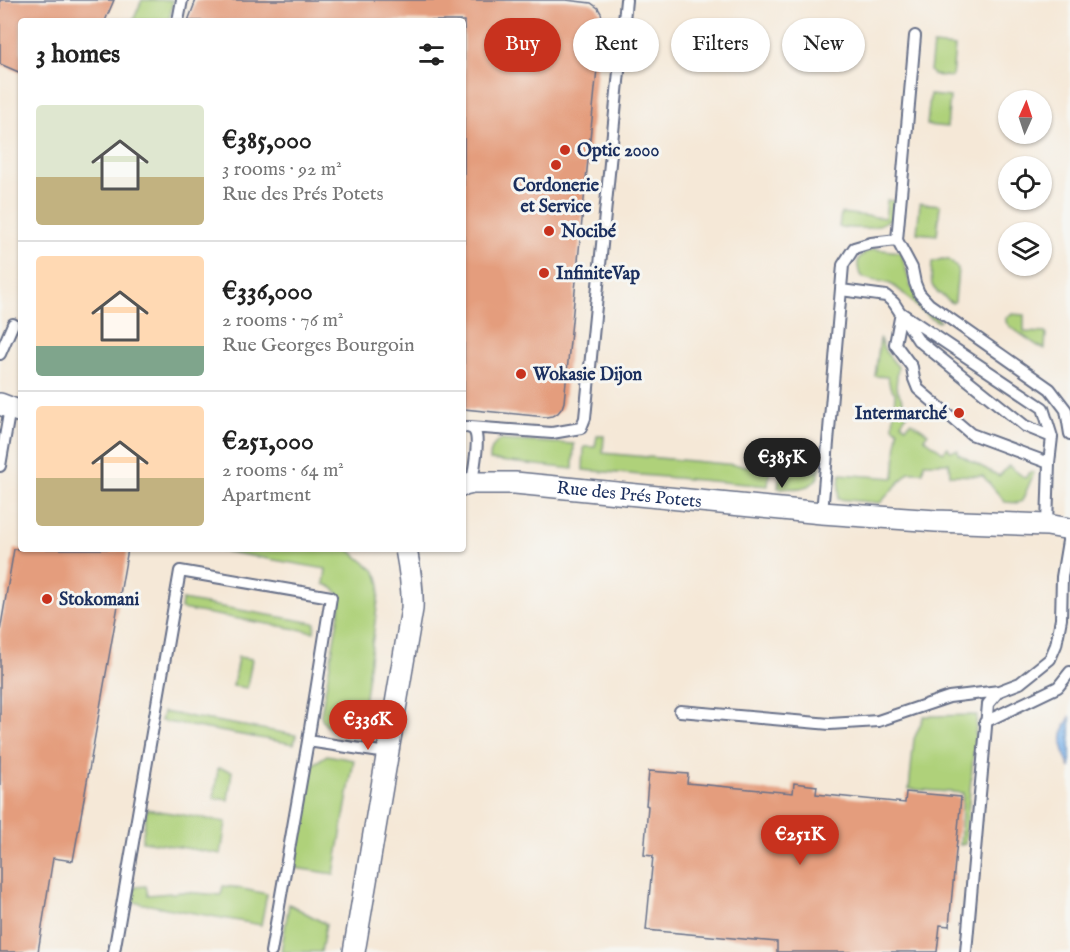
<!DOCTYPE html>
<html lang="en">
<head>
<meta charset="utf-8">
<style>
  body { margin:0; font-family:"IM FELL English",serif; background:#f6f6f6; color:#222; height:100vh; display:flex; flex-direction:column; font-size:22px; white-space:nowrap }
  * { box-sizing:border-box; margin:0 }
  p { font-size:20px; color:#767676 }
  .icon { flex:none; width:33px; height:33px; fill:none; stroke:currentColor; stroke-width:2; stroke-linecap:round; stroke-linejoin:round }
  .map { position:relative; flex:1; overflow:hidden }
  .details { position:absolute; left:18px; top:18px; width:448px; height:534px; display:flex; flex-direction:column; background:#fff; border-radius:6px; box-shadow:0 2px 4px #0004 }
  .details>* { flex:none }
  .hud { position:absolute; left:484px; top:18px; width:495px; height:54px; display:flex; gap:12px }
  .needle { width:39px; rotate:3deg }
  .tools { position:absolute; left:998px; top:90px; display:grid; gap:12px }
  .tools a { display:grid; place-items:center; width:54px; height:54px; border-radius:50%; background:#fff; box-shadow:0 2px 4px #0004; font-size:30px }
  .price { position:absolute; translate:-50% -51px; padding:0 14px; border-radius:21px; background:#c8321e; color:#fff; font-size:20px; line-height:39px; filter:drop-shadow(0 2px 3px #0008) }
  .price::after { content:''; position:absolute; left:50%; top:36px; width:18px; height:14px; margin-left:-9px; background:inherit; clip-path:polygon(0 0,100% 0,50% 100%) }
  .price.on { background:#222; color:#fff }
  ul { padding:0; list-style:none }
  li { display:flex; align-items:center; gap:18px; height:150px; padding:0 18px }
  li+li { border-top:2px solid #e0e0e0 }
  li span { display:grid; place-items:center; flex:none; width:168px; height:120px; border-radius:6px; color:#555 }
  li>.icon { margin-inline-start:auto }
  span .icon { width:72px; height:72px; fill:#fffc; stroke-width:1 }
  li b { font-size:26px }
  h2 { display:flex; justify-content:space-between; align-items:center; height:72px; padding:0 18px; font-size:26px }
  .tag { padding:0 21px; border-radius:27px; background:#fff; box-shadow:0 2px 4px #0004; font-size:21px; line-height:54px }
  .tag.on { background:#c8321e; color:#fff }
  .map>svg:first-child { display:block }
  .green { fill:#afd17a; stroke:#65806c; stroke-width:1.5 }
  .water { fill:#7cb3eb; stroke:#4c71a4; stroke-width:1.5 }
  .building { fill:#e49d7d }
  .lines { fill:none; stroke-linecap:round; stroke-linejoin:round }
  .lane-casing { stroke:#677088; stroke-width:14 }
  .street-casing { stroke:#677088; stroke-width:24 }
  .lane { stroke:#fff; stroke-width:10 }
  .street { stroke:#fff; stroke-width:21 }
  .poi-dot { fill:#c8321e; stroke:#f6f6f2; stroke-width:2 }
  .labels { text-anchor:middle; stroke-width:6; stroke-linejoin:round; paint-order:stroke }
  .poi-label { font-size:18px; font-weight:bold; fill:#1b2f5e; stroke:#f6f6f2; text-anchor:start }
  .street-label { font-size:18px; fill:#1b2f5e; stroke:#f6f6f2 }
</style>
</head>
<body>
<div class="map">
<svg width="1070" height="952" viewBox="0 0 1070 952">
  <rect width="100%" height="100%" fill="#f6f6f2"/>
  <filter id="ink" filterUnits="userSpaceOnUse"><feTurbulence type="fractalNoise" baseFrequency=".0167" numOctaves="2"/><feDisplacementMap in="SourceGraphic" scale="12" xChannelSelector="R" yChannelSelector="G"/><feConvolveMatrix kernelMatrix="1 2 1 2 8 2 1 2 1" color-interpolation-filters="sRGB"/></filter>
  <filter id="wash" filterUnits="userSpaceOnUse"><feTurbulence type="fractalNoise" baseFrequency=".008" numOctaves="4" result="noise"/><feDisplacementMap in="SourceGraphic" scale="24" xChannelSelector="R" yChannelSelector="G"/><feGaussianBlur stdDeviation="1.35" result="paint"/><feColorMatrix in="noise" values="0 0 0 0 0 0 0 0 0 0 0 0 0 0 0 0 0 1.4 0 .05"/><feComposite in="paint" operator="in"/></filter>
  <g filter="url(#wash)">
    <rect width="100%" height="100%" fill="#f5e8d7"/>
    <path class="green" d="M142,0H173L169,21H133Z
      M933,45L955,47L952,77L933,75L930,71Z
      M930,95L950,97L947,127L927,125Z
      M887,200L894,201L892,218C873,231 861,229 839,227L841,213L885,218Z
      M920,203L940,205L937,235L917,233Z
      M873,249L901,252L911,287L940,321L938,322C931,318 924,313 918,308C910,300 902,290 892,285C881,279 872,284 860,275C855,260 858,255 873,249Z
      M942,259L949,260L958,269L955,301L952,303C930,286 930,291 932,262Z
      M1011,314L1024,315V332L1046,333L1045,349L1038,346L1009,326L1006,322V318Z
      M880,339L885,351L898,367L896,387L908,413L901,423L906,427L911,422L928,433L924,438L943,452L948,447L950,451L958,450V454L999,476L1009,466L1025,478L1031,471L1034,473L1022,501L1018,503L1005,502L983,476L950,475L949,463H924L923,472H909L880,503L838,499L840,474L894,478L898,430L893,427L895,393L890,387L888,377L875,376Z
      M597,436H604L603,453L770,468L768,486L583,470L584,447H595Z
      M499,440L574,444L573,469L490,460C490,451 492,446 499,440Z
      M819,459H820C820,464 820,470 819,475C812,491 792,489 778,488L781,469L817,472Z
      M211,549H348L374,570L378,577L380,585L360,734C344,732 325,734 321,715L341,602C338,591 334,587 324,584L326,569Z
      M182,600L315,623L314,632L181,609Z
      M238,657L252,659L247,688L233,686Z
      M163,712L296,735L294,744L161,721Z
      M977,715L965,844L960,845L963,793L909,789L914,739L924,716Z
      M327,755L354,760L334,874L295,868L313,764Z
      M218,768L232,771L228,800L214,798Z
      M147,809L226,822L221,854L142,841Z
      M146,886L148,895L183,892L221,895L223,886L233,887L267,894L261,925L132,902L135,887Z
      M289,904L326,924L321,952H281Z"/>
    <path class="water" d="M1070,717V768C1062,750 1058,735 1070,717Z"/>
    <g id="blocks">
      <path class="building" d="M0,0H114L105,21H21V73L0,64Z
        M196,0H566L591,3L598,8L601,13L602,18L564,402L562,408L558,413L552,416L546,417L464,409V21H188Z
        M14,549H128L73,861L53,858L38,952H0V631Z
        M649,771L688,774L687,783L793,793L794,783L817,786L816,794L905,803L906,792L961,797L949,926L940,925L937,952H777V942L646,930L653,856L644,855L648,806L646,805Z"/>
    </g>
  </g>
  <g filter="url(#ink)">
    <use href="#blocks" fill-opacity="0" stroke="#677088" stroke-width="1.5"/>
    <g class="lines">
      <defs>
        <path id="lane" d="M178,21L182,0
          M897,240L912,268L915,283L919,293L929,304L1050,389L1066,410L1070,434
          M841,290L886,296L894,303L918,340L1025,426L1052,437
          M901,313L1043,408L1052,437L1049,463L1047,525
          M901,313L895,344L912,367L914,379L918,389L971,434L1049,463
          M0,354L13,324
          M467,427C471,428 473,428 475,432C480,441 473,473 472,483
          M470,427L552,433L581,428L585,418L626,0
          M0,466L10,408
          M822,513L843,265L854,248L871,243L897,240L915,36
          M680,711L830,724L878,721L949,697L999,691
          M985,722L1058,687L1070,672
          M114,952L180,571L331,597L308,741L387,753
          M271,952L308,741
          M966,952L988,704L999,691L1020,683L1050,659L1056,645L1061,619L1062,577L1070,529"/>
        <g id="street">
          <path d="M0,404L21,412"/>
          <path id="s1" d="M464,485L472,483H515L822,513L936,521L1047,525L1070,529"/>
          <path d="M354,952L412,609C413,588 410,570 406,549"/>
        </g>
      </defs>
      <use href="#lane" class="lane-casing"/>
      <use href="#street" class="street-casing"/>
      <use href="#lane" class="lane"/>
      <use href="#street" class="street"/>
    </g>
  </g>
  <g class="poi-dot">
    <circle cx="565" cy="150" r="6"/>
    <circle cx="556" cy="165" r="6"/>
    <circle cx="549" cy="231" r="6"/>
    <circle cx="544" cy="273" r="6"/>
    <circle cx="521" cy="374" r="6"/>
    <circle cx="959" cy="413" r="6"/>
    <circle cx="47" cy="599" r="6"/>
  </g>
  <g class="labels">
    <g class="poi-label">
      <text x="577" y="156">Optic 2000</text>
      <text x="556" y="191" text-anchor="middle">Cordonerie<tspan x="556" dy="21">et Service</tspan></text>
      <text x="561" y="237">Nocibé</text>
      <text x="556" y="279">InfiniteVap</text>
      <text x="533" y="380">Wokasie Dijon</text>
      <text x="947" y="419" text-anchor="end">Intermarché</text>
      <text x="59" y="605">Stokomani</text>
    </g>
    <g class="street-label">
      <text dy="6" stroke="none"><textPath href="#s1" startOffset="166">Rue des Prés Potets</textPath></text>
    </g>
  </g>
</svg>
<div class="tools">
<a><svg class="needle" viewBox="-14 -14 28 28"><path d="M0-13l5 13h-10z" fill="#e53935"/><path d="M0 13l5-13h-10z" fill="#767676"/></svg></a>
<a><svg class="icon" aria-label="locate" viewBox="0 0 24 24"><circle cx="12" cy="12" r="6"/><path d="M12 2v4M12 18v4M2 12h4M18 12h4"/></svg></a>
<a><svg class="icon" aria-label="layers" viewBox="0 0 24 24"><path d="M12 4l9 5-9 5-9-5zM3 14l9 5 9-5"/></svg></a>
</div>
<b class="price on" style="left:782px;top:489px">€385K</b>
<b class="price" style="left:368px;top:751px">€336K</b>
<b class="price" style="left:800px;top:866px">€251K</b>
<div class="hud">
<a class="tag on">Buy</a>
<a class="tag">Rent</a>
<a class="tag">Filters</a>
<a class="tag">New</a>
</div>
<section class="details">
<h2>3 homes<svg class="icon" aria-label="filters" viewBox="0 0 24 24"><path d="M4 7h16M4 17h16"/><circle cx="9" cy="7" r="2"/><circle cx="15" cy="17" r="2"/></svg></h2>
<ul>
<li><span style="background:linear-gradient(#dfe7d0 60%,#c2b280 0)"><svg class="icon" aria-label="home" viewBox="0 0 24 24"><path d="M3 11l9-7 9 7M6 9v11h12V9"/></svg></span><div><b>€385,000</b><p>3 rooms · 92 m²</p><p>Rue des Prés Potets</p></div></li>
<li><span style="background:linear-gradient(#ffd9b3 75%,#7fa58c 0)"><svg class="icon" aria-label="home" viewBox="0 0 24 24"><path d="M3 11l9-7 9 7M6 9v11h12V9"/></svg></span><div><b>€336,000</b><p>2 rooms · 76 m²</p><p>Rue Georges Bourgoin</p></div></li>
<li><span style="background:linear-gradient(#ffd9b3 60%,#c2b280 0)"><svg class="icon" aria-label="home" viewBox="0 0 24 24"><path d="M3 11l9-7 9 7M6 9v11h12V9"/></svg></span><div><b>€251,000</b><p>2 rooms · 64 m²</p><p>Apartment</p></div></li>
</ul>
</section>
</div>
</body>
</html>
